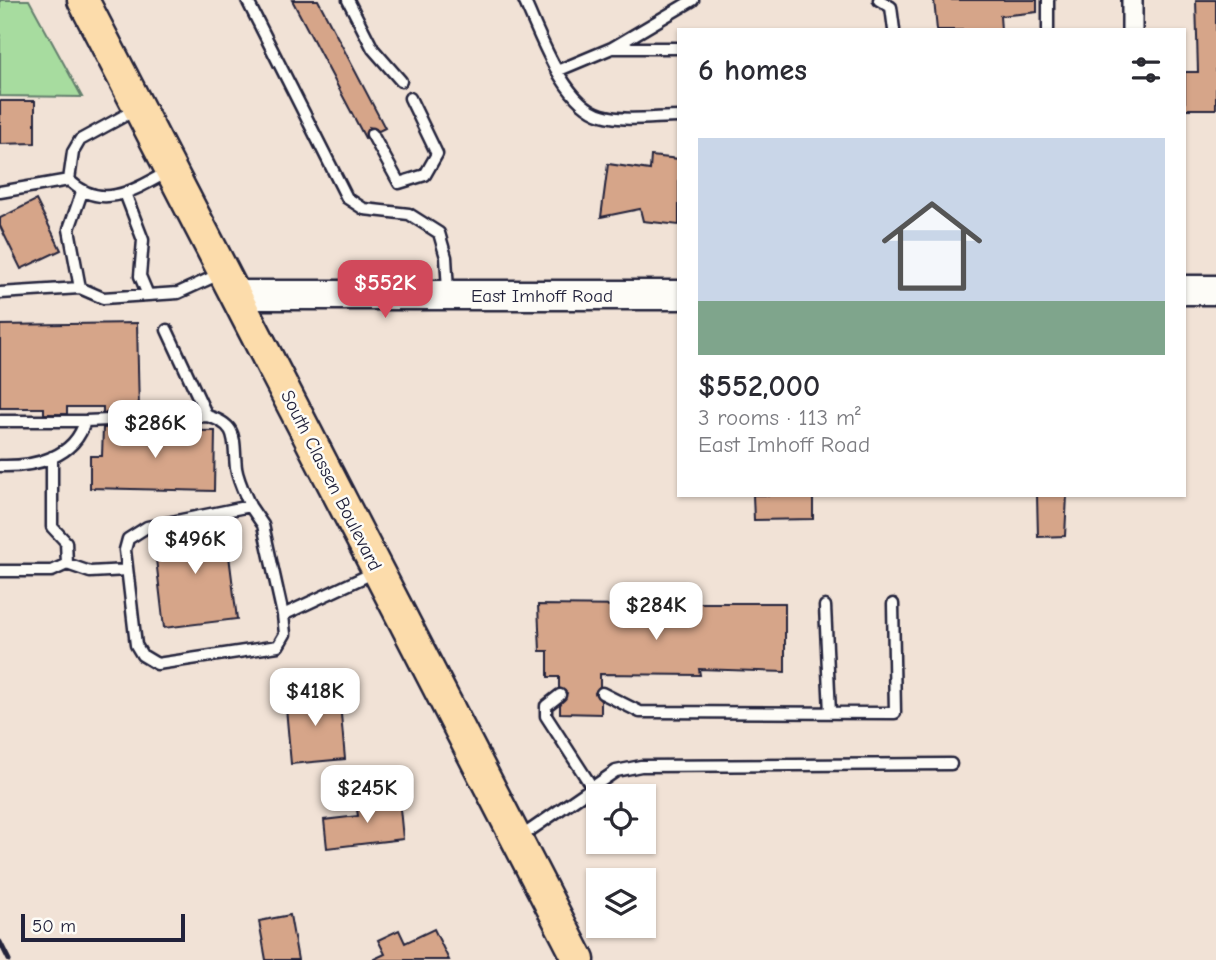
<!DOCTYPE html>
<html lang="en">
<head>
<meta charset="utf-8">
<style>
  body { margin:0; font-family:"Comic Neue",sans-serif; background:#f7f7f7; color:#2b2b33; height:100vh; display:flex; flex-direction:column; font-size:26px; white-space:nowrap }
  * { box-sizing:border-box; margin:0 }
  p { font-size:23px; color:#7c7c81 }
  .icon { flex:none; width:38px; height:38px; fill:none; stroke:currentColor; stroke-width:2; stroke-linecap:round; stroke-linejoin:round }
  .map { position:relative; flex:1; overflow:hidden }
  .sheet { position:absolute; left:677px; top:28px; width:509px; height:469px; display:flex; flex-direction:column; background:#fff; border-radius:0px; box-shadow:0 2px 5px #0004 }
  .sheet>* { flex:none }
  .fabs { position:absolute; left:586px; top:784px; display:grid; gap:14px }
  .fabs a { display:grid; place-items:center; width:70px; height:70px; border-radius:0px; background:#fff; box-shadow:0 2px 5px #0004; font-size:35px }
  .scale { position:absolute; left:21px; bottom:18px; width:164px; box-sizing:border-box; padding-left:7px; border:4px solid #22223b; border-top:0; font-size:19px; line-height:24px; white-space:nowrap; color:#22223b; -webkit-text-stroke:5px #fdfcf7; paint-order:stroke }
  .price { position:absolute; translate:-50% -60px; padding:0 16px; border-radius:14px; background:#fff; color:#222; font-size:23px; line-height:46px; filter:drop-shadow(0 2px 4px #0008) }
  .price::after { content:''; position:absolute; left:50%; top:42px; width:21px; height:16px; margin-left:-10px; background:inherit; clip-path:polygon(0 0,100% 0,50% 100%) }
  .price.selected { background:#d1495b; color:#fff }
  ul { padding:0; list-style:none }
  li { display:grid; align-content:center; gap:14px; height:371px; padding:0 21px }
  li+li { border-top:2px solid #e1e1e2 }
  li span { display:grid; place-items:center; height:217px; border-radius:0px; color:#555 }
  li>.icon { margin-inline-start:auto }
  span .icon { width:126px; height:126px; fill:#fffc; stroke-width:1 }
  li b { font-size:30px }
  h2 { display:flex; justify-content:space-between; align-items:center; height:84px; padding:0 21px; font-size:30px }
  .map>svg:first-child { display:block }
  .green { fill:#a7dc9f; stroke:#647f6d; stroke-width:2 }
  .building { fill:#d6a589; stroke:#22223b; stroke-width:2 }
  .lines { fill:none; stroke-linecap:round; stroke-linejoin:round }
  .service-casing { stroke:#22223b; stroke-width:15 }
  .minor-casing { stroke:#22223b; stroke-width:24 }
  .secondary-casing { stroke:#22223b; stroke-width:33 }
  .primary-casing { stroke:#22223b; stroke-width:35 }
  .service { stroke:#fdfcf7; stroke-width:10 }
  .minor { stroke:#fdfcf7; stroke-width:19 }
  .secondary { stroke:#fdfcf7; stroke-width:28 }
  .primary { stroke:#fcdcab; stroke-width:30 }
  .rail { stroke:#22223b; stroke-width:5 }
  .labels { text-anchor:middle; stroke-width:5; stroke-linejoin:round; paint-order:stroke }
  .street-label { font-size:19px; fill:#22223b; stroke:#fdfcf7 }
</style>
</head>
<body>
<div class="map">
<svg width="1216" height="960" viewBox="0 0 1216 960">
  <rect width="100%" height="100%" fill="#f1e2d6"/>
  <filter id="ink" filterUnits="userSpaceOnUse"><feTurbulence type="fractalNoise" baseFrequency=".0143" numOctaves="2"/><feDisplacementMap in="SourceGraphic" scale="14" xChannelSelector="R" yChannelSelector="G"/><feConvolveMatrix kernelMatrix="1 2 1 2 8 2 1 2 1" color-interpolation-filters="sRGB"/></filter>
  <g filter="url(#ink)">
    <path class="green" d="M0,0H29L82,97L0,96Z"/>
    <path class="building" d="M292,0H318L385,128L379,131L369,127L365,138Z
      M934,0H1037V12L1000,16L1001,30H937Z
      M1196,0H1216V109H1185V72H1198Z
      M0,101H35V143L0,144Z
      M651,156L679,159V225L643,221L640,209L601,217L608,164L650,170Z
      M36,200L61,250L21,269L0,226V218Z
      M137,323L139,411L103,413V407H67V414H44V408H0V325Z
      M139,426V430L215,431L214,491L90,488V456H102L103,428Z
      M753,495H813V519L754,520Z
      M1037,495H1067L1065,536L1038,537Z
      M225,524L237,619L164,628L153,533Z
      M634,595L697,596V603H785V672L699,669L700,675L600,674V686L595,693L601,701V714L560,713V705L567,693L559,688V677H548V651H540L538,605L634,606Z
      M339,692L345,759L291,764L285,697Z
      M399,798L403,839L327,848L324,820L358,816L356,803Z
      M290,915L298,960H266L259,921Z
      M434,929L449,960H372L385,954L378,940L399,930L405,943Z"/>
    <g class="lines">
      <defs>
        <path id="service" d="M247,0L347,198L364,209L409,214L439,233L446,257L448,291
          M348,0L373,49L401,81
          M524,0C540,34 563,104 602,115C625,122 655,117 679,117
          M879,0L891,7L894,30
          M1048,0V30
          M612,48H679
          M557,71L612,48L693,0
          M135,110L80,140L73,152L69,180C101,212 135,190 169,171
          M372,134L399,183L425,175L437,154L410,98
          M0,192L69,180
          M82,192L69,229L80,288L103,298L178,293L222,273
          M125,193L143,240L140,276L148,295
          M0,293L80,288
          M167,330L207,416
          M0,421H85
          M52,457V527L66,542L67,564
          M0,466C34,467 75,458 85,421L207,416C239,425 233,439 236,468C238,481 245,494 250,506
          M0,571H52L67,564L90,572L127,570
          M825,606L830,713
          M283,615L263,525L250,506L147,527L128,539L125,550L136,645L142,655L157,664L278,646L285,634L283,615L375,572
          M602,693L640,712L895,713L893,604
          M560,695L546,706V716L592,787
          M519,838L616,771L641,766L951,764"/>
        <path id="minor" d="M1132,0V30"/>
        <path id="secondary" d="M1185,290H1216
          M238,295H679"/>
        <path id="primary" d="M83,0L579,960"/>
      </defs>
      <use href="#service" class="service-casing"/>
      <use href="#minor" class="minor-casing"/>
      <use href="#secondary" class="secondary-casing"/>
      <use href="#primary" class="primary-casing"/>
      <use href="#service" class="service"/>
      <use href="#minor" class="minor"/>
      <use href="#secondary" class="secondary"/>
      <use href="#primary" class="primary"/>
      <path class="rail" d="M0,942L9,960"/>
    </g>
  </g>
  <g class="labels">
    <g class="street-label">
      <text x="542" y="302">East Imhoff Road</text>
      <text transform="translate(332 480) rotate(63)" y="7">South Classen Boulevard</text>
    </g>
  </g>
</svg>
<div class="fabs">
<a><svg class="icon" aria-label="locate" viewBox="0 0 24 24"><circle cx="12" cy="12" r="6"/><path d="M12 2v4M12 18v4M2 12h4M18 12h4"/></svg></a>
<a><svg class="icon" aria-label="layers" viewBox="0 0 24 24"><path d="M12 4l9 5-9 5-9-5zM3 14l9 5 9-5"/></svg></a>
</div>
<div class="scale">50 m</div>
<b class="price selected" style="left:385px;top:320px">$552K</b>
<b class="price" style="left:155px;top:460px">$286K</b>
<b class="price" style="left:195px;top:576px">$496K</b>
<b class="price" style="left:656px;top:642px">$284K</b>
<b class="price" style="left:315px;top:728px">$418K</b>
<b class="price" style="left:367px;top:825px">$245K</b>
<section class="sheet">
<h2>6 homes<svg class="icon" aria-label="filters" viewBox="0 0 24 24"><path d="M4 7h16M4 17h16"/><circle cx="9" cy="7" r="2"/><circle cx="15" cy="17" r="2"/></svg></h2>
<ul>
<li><span style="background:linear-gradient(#c9d6e8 75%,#7fa58c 0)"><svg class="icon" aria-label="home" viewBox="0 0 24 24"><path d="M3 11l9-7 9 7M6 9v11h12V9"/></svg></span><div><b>$552,000</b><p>3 rooms · 113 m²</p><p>East Imhoff Road</p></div></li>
</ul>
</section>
</div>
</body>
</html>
